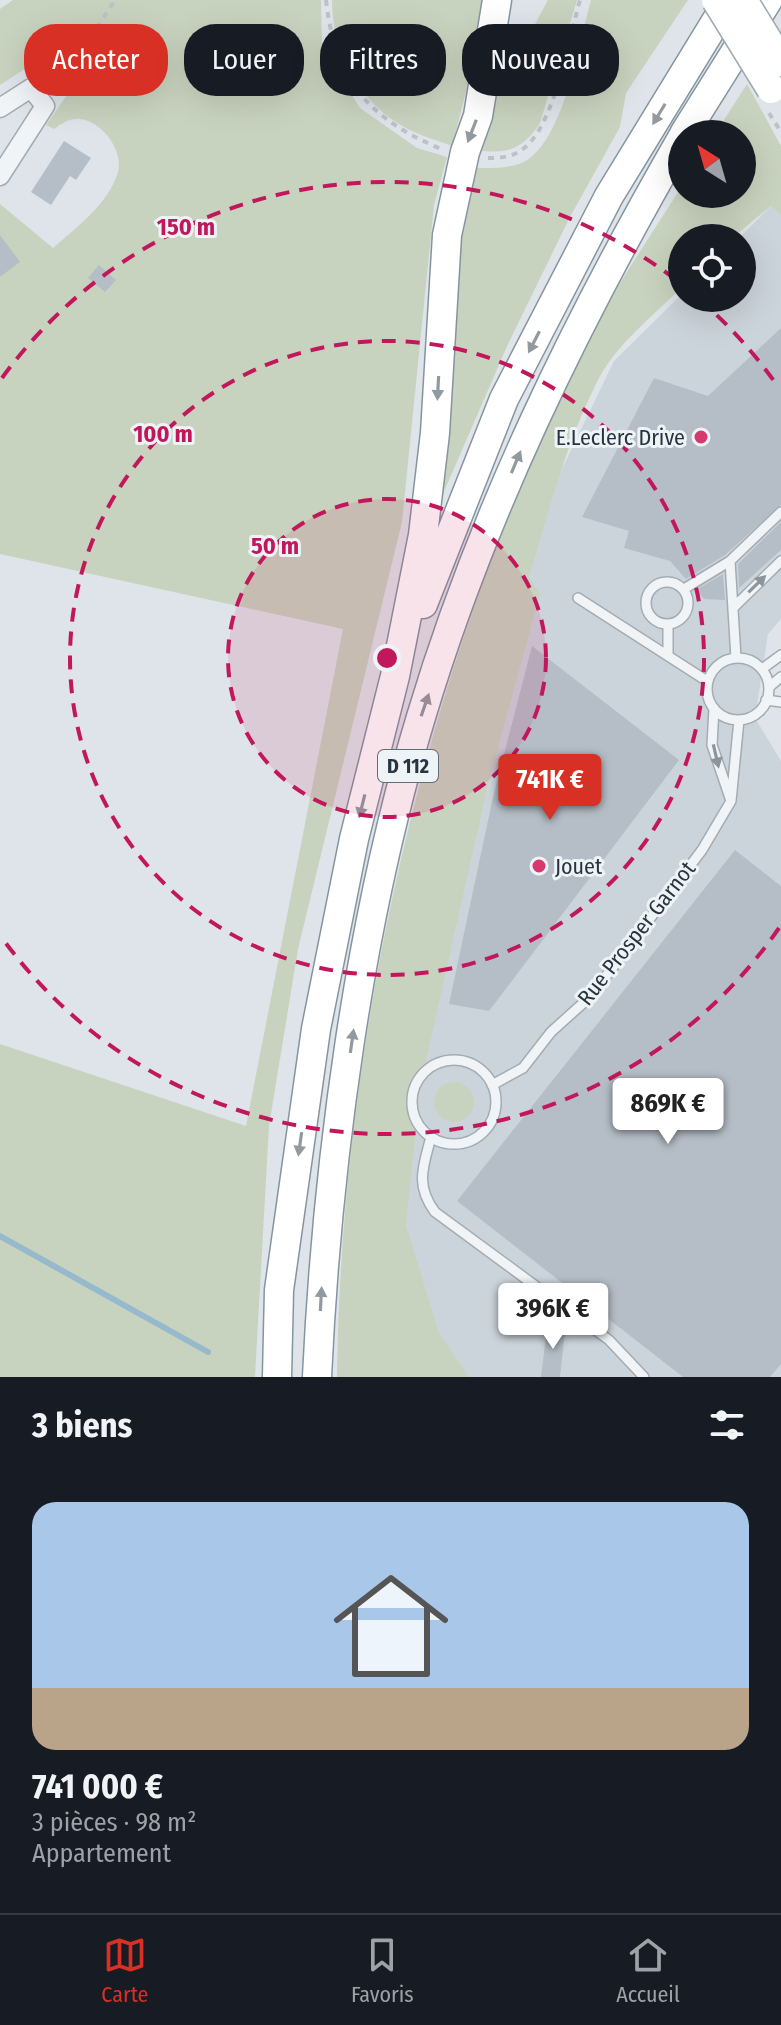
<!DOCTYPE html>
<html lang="fr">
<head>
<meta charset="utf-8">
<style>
  body { margin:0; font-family:"Fira Sans Condensed",sans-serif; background:#242831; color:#f1f3f6; height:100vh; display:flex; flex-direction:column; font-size:30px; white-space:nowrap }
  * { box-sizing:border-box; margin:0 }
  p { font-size:26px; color:#9ea1a6 }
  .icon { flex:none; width:44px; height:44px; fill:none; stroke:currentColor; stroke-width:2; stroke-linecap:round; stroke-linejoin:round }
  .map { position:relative; height:1377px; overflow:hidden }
  .drawer { display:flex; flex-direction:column; background:#171b24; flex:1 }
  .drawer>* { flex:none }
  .guide { position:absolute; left:24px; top:24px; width:734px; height:72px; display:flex; gap:16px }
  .needle { width:52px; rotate:323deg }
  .fabs { position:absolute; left:668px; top:120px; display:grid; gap:16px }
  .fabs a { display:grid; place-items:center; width:88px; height:88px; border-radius:50%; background:#171b24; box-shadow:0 8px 32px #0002; font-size:40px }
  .price { position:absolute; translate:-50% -68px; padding:0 18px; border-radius:8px; background:#fff; color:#222; font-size:26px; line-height:52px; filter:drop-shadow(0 2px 4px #0008) }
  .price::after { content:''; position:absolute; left:50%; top:48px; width:24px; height:18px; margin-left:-12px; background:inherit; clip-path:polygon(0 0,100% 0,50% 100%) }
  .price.current { background:#d93025; color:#fff }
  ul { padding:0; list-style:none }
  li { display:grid; align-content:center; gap:16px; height:424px; padding:0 32px }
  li+li { border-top:2px solid #363941 }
  li span { display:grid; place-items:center; height:248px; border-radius:24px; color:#555 }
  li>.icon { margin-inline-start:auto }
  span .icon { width:144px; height:144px; fill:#fffc; stroke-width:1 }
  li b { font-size:34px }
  h2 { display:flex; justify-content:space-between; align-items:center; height:96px; padding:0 32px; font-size:34px }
  .chip { padding:0 28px; border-radius:32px; background:#171b24; box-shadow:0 8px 32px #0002; font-size:28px; line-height:72px }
  .chip.current { background:#d93025; color:#fff }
  .tabs { display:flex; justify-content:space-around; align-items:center; height:112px; border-top:2px solid #363941; background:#171b24; font-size:22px; color:#9ea1a6 }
  .tabs a { display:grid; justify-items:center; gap:4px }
  .tabs .current { color:#d93025 }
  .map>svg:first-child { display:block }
  .built { fill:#ccd4db }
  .green { fill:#c8d3bf }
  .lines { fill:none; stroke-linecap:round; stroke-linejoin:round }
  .stream { stroke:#96bacc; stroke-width:6 }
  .building { fill:#b5bec6 }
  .service-casing { stroke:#a3acb3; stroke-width:12 }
  .minor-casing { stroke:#a3acb3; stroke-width:21 }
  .trunk-casing { stroke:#8495a0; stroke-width:31 }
  .path { stroke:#bcc2c8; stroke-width:4; stroke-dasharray:6 6; stroke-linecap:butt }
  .service { stroke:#f1f4f7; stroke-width:9 }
  .minor { stroke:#f1f4f7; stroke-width:18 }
  .trunk { stroke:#fff; stroke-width:28 }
  .primary-bridge-casing { stroke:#9dabb5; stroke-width:31; stroke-linecap:butt }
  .primary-bridge { stroke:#fff; stroke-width:28 }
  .oneway { fill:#929aa0 }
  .oneway2 { fill:#8c949c }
  .ring { fill:none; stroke:#c2185b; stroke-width:4; stroke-dasharray:14 10 }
  .poi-dot { fill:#d7396e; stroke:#eef3f6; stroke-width:3 }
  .labels { text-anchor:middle; stroke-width:6; stroke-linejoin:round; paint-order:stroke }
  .shield { fill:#eef3f6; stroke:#626e77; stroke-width:2 }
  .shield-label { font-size:20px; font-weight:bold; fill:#263541 }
  .poi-label { font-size:22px; fill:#263541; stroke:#eef3f6; text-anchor:end }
  .street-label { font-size:22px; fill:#263541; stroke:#eef3f6 }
  .centre { fill:#c2185b; stroke:#eef3f6; stroke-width:4 }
  .ring-label { font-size:24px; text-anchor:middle; font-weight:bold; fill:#c2185b; stroke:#eef3f6; stroke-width:6; stroke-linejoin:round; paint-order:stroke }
</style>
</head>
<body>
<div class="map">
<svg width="781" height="1377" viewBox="0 0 781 1377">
  <rect width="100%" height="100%" fill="#dee4e9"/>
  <path class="built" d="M771,206L781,216V619L768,634L755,718L781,761V1377H447L383,1251L391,1161L518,560L614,361L682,294V298H742V238H739Z"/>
  <path class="green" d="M13,0H321L322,47L360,108L417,148L447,157L434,205L402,522L298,949L269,1126L255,1377H0V1044L246,1126L343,629L0,554V204L53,248C77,227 109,203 118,172C124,150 100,118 77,119C68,119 61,124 54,129L46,125L76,82L45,56L0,85V9Z
    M332,0H483L478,45L452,146C437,140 420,136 406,128C359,103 332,52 332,0Z
    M548,0H577L540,123C523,149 507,155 477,150L491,106Z
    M591,0H688L626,93L620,127L570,217L508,344L443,494L447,346L470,168C485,168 504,169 519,164C563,149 579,42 591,0Z
    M747,84L781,146V216L771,206L732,238H682V287C652,317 614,346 596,384C566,444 548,513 529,577L540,594L489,780L426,1061L409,1085L407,1112L416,1129L406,1225L439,1333L469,1377H337C341,1036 427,659 581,353C610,295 647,241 682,186V194H742V134H715Z
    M434 1102a20 20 0 1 1 40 0a20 20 0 1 1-40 0Z"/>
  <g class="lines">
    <path class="stream" d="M0,1236L208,1352"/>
  </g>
  <path class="building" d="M64,141L91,158L76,180L70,176L51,205L31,192Z
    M0,235L20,262L0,277Z
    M99,265L116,280L105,292L88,278Z
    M781,328V505L725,555L686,579L670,561L624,548L629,531L582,517L654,378L708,396Z
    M781,522V550L739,588L738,564Z
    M723,574L725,600L704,599L696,590Z
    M532,646L679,760L489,1011L449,1004L493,797Z
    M735,850L781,886V1364L770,1377H683L457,1201Z
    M548,1319L565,1331L560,1377H541Z"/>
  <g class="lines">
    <defs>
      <path id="service" d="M646 603a21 21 0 1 1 42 0a21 21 0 1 1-42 0Z
        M684,589L730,561
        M578,598L707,681
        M734,607L781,561
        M668,624V655
        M736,658L730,561L781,512
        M707 689a31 31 0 1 1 62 0a31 31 0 1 1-62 0Z
        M762,669L781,655
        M769,687L781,677
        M766,700L781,702
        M714,708L712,745L730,798
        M412 1102a42 42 0 1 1 84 0a42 42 0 1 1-84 0Z
        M492,1085L523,1068L551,1032L591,996L702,850L731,801L739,720
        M431,1137C423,1167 415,1185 435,1212L609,1340L644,1377"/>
      <path id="minor" d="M0,108L31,88L45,106L0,176"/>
      <path id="trunk" d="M684,134L768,0
        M423,604L504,399L609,196L729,0
        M277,1377L279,1290L316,1029L354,839L395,676L423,535L435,433L447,235L465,152L478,116L497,0
        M317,1377C327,1163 359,922 421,717C482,513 576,322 682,138"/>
    </defs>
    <use href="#service" class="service-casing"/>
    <use href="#minor" class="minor-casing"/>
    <use href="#trunk" class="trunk-casing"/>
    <path class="path" d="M326,0C335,80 368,118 441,149
      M49,79L73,65L115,0
      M769,113L781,132
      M488,158C501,158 513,157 523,149C555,125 569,38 580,0"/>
    <use href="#service" class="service"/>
    <use href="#minor" class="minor"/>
    <use href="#trunk" class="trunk"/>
    <defs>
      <path id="primary-bridge" d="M716,0L771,89
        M743,0L781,62"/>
    </defs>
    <use href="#primary-bridge" class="primary-bridge-casing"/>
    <use href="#primary-bridge" class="primary-bridge"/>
  </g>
  <defs><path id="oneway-solid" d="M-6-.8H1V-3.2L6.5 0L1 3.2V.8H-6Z" transform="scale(2)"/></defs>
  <g class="oneway">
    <use href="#oneway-solid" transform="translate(659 114) rotate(121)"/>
    <use href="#oneway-solid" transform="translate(472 131) rotate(111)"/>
    <use href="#oneway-solid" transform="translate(534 342) rotate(117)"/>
    <use href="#oneway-solid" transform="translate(438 388) rotate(93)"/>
    <use href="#oneway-solid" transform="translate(516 462) rotate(-67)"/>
    <use href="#oneway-solid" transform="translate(425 705) rotate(-71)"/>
    <use href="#oneway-solid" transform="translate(362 806) rotate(104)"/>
    <use href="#oneway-solid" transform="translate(352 1041) rotate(-82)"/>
    <use href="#oneway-solid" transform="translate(300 1144) rotate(98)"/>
    <use href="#oneway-solid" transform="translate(321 1299) rotate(-87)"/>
  </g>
  <g class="oneway2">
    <use href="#oneway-solid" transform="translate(757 584) rotate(-44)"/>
    <use href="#oneway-solid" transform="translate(716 756) rotate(77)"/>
  </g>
  <circle cx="387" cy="658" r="159" fill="#c2185b" fill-opacity=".12"/>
  <g class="ring">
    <circle cx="387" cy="658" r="159"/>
    <circle cx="387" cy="658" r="317"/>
    <path d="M779 928A476 476 0 0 1 2 938M2 378A476 476 0 0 1 680 283M699 299A476 476 0 0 1 779 388"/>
  </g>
  <g class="poi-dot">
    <circle cx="701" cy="437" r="8"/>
    <circle cx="539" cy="866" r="8"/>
  </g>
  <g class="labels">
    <rect class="shield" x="378" y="750" width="60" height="32" rx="6"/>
    <g class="shield-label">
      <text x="408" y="773">D 112</text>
    </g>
    <g class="poi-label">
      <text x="685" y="445">E.Leclerc Drive</text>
      <text x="555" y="874" text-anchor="start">Jouet</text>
    </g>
    <g class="street-label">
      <text transform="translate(636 933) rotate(-52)" y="8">Rue Prosper Garnot</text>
    </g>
  </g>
  <circle cx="387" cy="658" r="12" class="centre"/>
  <g class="ring-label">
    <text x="186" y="235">150 m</text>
    <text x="163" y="442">100 m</text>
    <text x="275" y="554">50 m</text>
  </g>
</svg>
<div class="fabs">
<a><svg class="needle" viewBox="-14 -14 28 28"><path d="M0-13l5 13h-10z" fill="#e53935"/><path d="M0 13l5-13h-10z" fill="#9ea1a6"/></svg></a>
<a><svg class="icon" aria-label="locate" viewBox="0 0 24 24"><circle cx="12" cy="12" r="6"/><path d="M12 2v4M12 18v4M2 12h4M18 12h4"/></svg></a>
</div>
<b class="price current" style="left:550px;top:822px">741K €</b>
<b class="price" style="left:668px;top:1146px">869K €</b>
<b class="price" style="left:553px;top:1351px">396K €</b>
<div class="guide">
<a class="chip current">Acheter</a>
<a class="chip">Louer</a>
<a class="chip">Filtres</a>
<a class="chip">Nouveau</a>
</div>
</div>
<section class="drawer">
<h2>3 biens<svg class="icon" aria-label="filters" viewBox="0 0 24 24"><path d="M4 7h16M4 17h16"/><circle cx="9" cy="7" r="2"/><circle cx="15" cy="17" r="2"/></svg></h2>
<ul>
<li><span style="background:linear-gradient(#a9c7e8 75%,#b9a48a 0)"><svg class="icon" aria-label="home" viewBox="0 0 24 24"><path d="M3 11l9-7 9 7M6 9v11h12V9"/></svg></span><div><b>741 000 €</b><p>3 pièces · 98 m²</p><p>Appartement</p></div></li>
</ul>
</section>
<nav class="tabs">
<a class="current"><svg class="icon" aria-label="map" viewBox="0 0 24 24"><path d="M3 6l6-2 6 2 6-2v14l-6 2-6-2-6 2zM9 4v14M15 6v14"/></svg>Carte</a>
<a><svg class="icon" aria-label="saved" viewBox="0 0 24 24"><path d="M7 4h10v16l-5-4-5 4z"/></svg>Favoris</a>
<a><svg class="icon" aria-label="home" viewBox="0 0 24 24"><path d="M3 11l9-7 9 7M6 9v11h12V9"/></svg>Accueil</a>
</nav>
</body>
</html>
